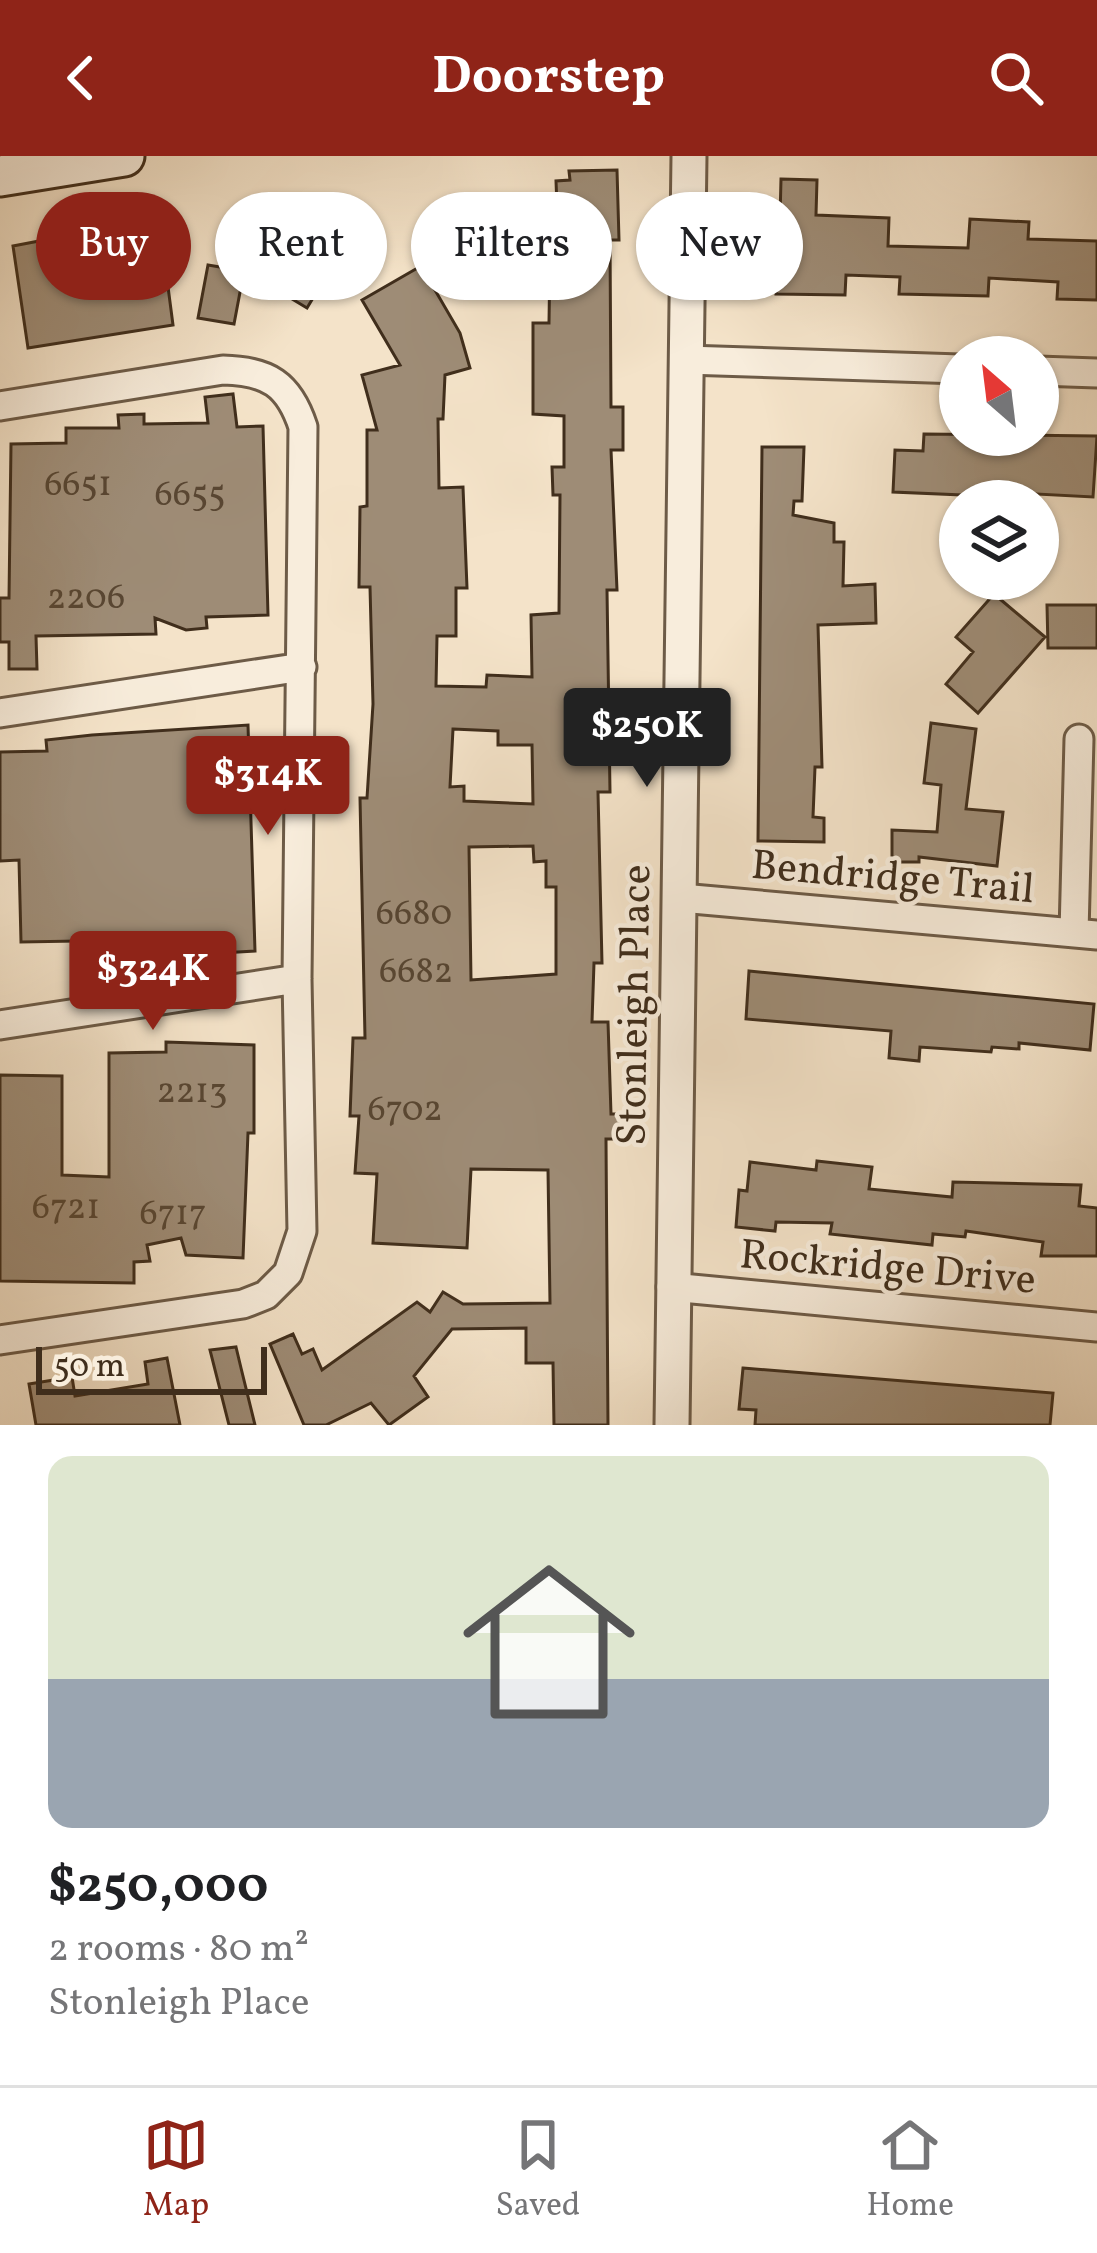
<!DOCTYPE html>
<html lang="en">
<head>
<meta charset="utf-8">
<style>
  body { margin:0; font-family:Vollkorn,serif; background:#f6f6f6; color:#202124; height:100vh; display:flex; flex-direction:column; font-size:45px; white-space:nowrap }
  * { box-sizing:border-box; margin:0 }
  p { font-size:39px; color:#757577 }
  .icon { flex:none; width:66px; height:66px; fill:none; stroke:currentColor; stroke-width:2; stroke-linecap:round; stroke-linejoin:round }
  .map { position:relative; height:1269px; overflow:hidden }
  .panel { display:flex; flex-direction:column; background:#fff; flex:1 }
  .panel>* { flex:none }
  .top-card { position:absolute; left:36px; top:36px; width:1026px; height:108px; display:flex; gap:24px }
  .needle { width:78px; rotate:332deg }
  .buttons { position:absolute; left:939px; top:180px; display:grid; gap:24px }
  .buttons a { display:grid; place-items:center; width:120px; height:120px; border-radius:50%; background:#fff; box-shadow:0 3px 9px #0004; font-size:60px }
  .scale { position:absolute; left:36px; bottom:30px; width:231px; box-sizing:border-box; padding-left:12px; border:6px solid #402e1c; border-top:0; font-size:33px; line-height:42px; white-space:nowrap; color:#402e1c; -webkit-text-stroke:9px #f8eddc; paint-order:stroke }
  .price { position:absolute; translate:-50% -102px; padding:0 27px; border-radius:12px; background:#8f2418; color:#fff; font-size:39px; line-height:78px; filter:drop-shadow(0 3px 6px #0008) }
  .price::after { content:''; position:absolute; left:50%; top:72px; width:36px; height:27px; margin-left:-18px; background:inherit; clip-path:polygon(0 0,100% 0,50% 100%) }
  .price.active { background:#222; color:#fff }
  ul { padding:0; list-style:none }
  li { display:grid; align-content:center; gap:24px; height:636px; padding:0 48px }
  li span { display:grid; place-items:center; height:372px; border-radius:24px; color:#555 }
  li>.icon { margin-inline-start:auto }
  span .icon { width:216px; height:216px; fill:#fffc; stroke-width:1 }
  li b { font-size:51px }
  .chip { padding:0 42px; border-radius:54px; background:#fff; box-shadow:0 3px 9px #0004; font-size:42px; line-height:108px }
  .chip.active { background:#8f2418; color:#fff }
  header { display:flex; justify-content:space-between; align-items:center; height:156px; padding:0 48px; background:#8f2418; color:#fff; font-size:54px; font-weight:700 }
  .tab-bar { display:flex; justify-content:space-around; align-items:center; height:168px; border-top:3px solid #e0e0e0; background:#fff; font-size:33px; color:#757577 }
  .tab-bar a { display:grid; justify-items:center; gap:6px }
  .tab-bar .active { color:#8f2418 }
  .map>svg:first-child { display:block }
  .building { fill:#9e8c76; stroke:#402e1c; stroke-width:3; fill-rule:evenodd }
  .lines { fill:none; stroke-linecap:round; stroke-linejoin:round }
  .minor-casing { stroke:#6d5b47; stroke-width:33 }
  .tertiary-casing { stroke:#6d5b47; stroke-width:39 }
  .secondary-casing { stroke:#402e1c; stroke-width:45 }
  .minor { stroke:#f8eddc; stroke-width:27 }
  .tertiary { stroke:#f8eddc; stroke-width:33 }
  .secondary { stroke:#f8eddc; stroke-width:39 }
  .labels { text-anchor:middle; stroke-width:9; stroke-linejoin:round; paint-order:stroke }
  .number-label { font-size:36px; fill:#584632 }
  .street-label { font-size:42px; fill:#402e1c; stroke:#f8eddc }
</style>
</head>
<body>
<header><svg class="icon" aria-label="back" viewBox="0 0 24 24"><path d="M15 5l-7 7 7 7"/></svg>Doorstep<svg class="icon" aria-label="search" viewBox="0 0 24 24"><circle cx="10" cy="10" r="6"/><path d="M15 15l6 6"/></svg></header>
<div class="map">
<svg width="1097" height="1269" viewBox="0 0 1097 1269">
  <rect width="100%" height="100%" fill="#f4e3c9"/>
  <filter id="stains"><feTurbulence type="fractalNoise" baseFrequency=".00167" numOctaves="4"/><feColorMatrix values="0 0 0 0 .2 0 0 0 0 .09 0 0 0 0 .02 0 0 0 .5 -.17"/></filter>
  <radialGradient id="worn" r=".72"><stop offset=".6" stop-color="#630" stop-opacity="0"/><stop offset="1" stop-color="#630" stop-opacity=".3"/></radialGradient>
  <path class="building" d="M617,14L619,84H610L611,251H623V294H611L617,434H607L610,636H598L602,807H594L592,866H608L611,958H619L620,983H606L608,1269H554L553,1207H526V1172L452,1173L414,1220L428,1241L389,1269L371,1247L326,1269H304L270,1188L293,1178L302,1198L313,1193L322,1214L417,1146L430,1156L443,1136L463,1148L550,1147L548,1014L471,1013L467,1092L373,1087L377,1018L355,1017L359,960H350L353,882H365L360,642H367L373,548L370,431H359L360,351L367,350V274H377L362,219L400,209L362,144L421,110L460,177L470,212L445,219L443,263H438L439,332L463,331L467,432H456V480H437L436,530L486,531L487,519L532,521L531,459L559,457L560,339H553L552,311H564V260L533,258V167H549L550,100H564L565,51H557L556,25L570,24L569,15ZM453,573L498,575V589H532L533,648L464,645V630L450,631ZM533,690L534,706L546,705V731H556V818L471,824L469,691Z
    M781,23L817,24L816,59L889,62L888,90L968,92L970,63L1029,66L1028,83L1097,85V144L1057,143L1058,126L989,122L988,140L899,138L900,121L846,119L845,139L776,138L777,120L751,119L752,61L780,62Z
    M232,58L260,63L337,102L307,152L224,102Z
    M159,62L173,169L28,192L13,90Z
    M208,109L244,115L234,168L198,162Z
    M233,238L237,271L263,270L268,459L206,461L207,472L186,474L155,462L156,478L36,480L37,513H9V486H0V442H9L11,288L66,287V272H119L118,259L144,258V268L208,267L205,241Z
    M924,278L1097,280L1093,341L1018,337V344H962V339L893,336L895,294L923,295Z
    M762,291H804L802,345H794L793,359L834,367V386H844L843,430L875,428L876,467L818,469L822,611H815L813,661L824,662V686L758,685Z
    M994,438L1045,481L978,557L946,528L973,496L956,481Z
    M1047,449H1097V492H1048Z
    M931,567L976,573L966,653L1003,656L997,710L919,701V706H892V674L937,676L941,629L924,627Z
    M248,569L255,795L136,802V784L21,786L19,704L0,705V596L47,595L46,584L92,579Z
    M749,815L1094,848L1090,894L1019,887V893L992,891L991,896L920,891L919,905L889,902L891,875L746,863Z
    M166,886L254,889V977H248L243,1102L186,1099L181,1082L147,1089L150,1105L134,1106V1127L0,1125V919L62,920V1019L109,1021V897L166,896Z
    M817,1005L872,1011L869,1033L952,1041L953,1026L1081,1029L1079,1050L1097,1052V1100H1041L1043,1086L966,1075L965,1081L933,1078L932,1089L830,1078L832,1067L776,1066L775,1075L736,1071L739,1034L747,1035L750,1006L816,1014Z
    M236,1191L241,1212L255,1269H229L210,1194Z
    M167,1202L180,1269H36L29,1228L72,1221L75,1240L148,1228L145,1206Z
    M743,1212L1053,1237L1050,1269H755L756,1254L739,1253Z"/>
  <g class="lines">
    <defs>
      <path id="minor" d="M686,204L960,213
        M1038,215L1097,217
        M0,250L223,214C268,215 289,228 303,271L297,823L302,1075L288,1117L266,1139L243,1148L0,1184
        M0,557L302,511
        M681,742L1097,779
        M1074,777L1079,583
        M0,869L297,823
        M671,1131L1097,1171"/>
      <path id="tertiary" d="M672,1269L689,0"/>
      <path id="secondary" d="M0,20L124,0"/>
    </defs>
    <use href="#minor" class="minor-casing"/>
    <use href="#tertiary" class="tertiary-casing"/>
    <use href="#secondary" class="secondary-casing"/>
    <use href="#minor" class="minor"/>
    <use href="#tertiary" class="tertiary"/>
    <use href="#secondary" class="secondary"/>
  </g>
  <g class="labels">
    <g class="number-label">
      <text x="78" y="339">6651</text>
      <text x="190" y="349">6655</text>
      <text x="86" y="452">2206</text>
      <text x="414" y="768">6680</text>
      <text x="416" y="826">6682</text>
      <text x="192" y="946">2213</text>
      <text x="405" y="964">6702</text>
      <text x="66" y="1062">6721</text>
      <text x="173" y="1068">6717</text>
    </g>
    <g class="street-label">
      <text transform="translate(893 719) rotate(5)" y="15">Bendridge Trail</text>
      <text transform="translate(632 849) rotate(-89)" y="15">Stonleigh Place</text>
      <text transform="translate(888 1109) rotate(5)" y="15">Rockridge Drive</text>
    </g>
  </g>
  <rect width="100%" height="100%" filter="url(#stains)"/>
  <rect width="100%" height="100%" fill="url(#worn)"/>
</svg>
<div class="buttons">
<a><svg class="needle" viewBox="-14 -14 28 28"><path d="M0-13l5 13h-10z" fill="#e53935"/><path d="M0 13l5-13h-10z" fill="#757577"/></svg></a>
<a><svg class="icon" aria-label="layers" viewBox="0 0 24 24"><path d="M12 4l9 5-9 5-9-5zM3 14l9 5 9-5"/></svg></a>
</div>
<div class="scale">50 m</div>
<b class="price active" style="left:647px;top:634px">$250K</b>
<b class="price" style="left:268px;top:682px">$314K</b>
<b class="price" style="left:153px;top:877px">$324K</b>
<div class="top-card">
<a class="chip active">Buy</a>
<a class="chip">Rent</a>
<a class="chip">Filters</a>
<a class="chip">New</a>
</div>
</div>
<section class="panel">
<ul>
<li><span style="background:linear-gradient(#dfe7d0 60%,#9aa5b1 0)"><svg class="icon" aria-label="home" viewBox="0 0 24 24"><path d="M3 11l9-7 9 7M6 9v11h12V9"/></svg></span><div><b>$250,000</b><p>2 rooms · 80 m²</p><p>Stonleigh Place</p></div></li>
</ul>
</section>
<nav class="tab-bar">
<a class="active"><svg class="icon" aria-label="map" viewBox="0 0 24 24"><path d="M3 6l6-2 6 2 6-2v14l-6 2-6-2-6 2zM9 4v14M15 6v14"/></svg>Map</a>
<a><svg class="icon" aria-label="saved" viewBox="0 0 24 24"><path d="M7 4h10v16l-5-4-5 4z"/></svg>Saved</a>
<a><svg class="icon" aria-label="home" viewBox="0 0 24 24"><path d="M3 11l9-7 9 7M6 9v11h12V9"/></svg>Home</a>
</nav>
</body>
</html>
